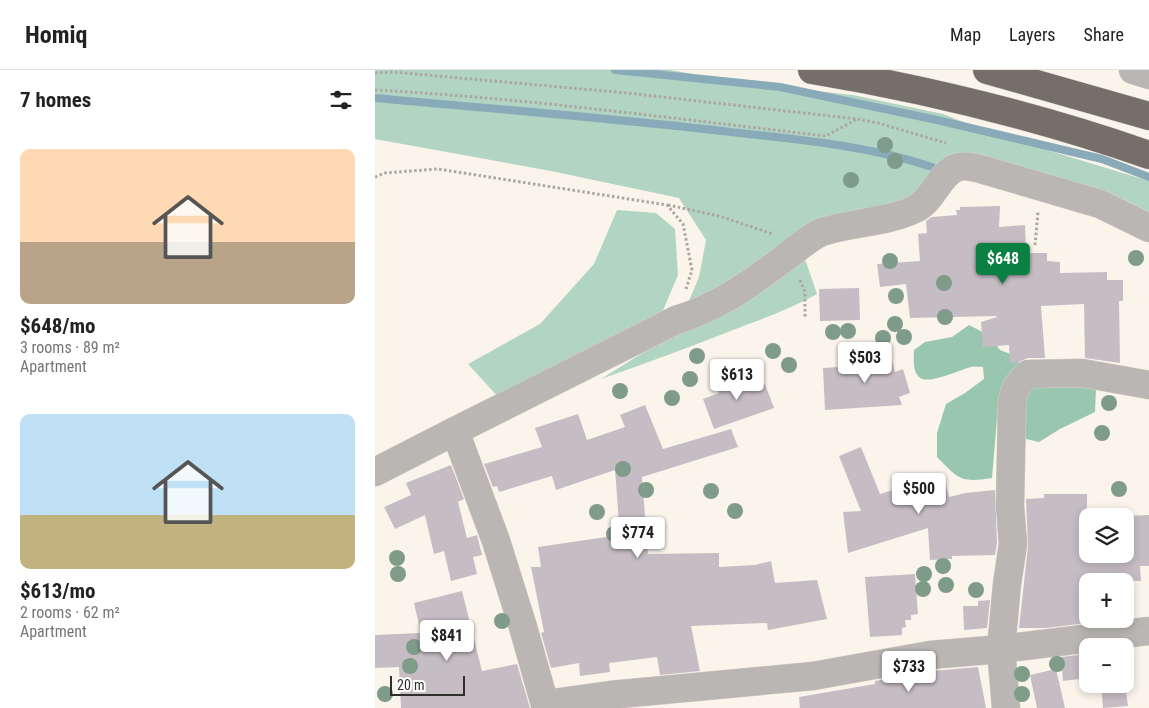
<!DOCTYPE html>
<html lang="en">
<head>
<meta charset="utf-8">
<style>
  body { margin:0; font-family:"Roboto Condensed",sans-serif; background:#f6f6f6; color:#222; height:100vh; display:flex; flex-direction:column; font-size:19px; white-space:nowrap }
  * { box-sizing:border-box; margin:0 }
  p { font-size:16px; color:#767676 }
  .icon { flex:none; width:28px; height:28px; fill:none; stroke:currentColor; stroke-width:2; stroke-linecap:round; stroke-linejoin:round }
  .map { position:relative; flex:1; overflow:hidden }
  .drawer { display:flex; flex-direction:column; background:#fff; width:375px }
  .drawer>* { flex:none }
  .tools { position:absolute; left:704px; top:438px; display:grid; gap:10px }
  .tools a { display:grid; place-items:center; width:55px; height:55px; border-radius:10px; background:#fff; box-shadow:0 2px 8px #0003; font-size:25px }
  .scale { position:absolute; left:15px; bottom:12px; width:75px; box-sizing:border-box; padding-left:5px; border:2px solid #312f2c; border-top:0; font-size:14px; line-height:18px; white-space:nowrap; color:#312f2c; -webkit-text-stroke:4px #fff; paint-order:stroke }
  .price { position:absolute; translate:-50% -42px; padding:0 11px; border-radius:5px; background:#fff; color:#222; font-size:16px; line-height:32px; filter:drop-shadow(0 1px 2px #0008) }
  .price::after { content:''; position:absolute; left:50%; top:30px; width:15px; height:11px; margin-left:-8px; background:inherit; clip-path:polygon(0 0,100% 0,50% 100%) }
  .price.active { background:#0b8043; color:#fff }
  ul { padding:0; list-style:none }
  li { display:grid; align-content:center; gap:10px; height:265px; padding:0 20px }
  li span { display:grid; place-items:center; height:155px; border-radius:10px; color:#555 }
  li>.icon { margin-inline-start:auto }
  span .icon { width:90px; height:90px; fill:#fffc; stroke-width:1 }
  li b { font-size:21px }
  h2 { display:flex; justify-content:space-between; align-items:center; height:60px; padding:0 20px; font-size:21px }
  header { display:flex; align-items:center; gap:30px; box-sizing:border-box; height:70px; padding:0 25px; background:#fff; border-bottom:1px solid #e0e0e0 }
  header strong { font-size:24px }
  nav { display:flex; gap:28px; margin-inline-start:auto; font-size:18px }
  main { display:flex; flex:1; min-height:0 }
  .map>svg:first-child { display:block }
  .green { fill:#b2d5c3 }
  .forest { fill:#98c6ae }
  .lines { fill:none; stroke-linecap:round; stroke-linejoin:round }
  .stream { stroke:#89abb9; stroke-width:8 }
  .building { fill:#c6bdc4 }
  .street-casing { stroke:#d6d1c9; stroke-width:29 }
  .highway-casing { stroke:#d6d1c9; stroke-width:29 }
  .path { stroke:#aba7a0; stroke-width:3; stroke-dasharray:2.5 2.5; stroke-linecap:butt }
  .street { stroke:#b9b6b3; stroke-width:28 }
  .highway { stroke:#766e68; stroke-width:28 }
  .tree { fill:#7f9b8a }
</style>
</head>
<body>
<header>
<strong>Homiq</strong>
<nav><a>Map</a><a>Layers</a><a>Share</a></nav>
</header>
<main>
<section class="drawer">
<h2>7 homes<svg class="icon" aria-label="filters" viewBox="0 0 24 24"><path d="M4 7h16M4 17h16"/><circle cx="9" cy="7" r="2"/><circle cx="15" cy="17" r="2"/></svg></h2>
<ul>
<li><span style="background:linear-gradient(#ffd9b3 60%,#b9a48a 0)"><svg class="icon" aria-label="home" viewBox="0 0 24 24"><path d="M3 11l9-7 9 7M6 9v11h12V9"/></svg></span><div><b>$648/mo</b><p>3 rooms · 89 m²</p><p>Apartment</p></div></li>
<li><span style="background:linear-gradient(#bfe0f5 65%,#c2b280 0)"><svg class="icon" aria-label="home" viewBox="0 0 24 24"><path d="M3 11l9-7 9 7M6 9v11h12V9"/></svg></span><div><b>$613/mo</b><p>2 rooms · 62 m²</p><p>Apartment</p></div></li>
</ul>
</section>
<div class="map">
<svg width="774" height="638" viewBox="0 0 774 638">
  <rect width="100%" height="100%" fill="#faf4eb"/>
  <path class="green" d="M0,0H295L369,13L478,25L568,44L613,62L774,111V149L611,88L538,130L457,165L428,183L442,224C419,237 395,246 371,255C323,274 275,292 226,309L301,262L324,207L331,170L304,128L176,101L0,69Z
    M242,140L281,143L300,159L303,205L287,243L125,329L93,294L165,254L219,194Z"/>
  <path class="forest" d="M594,255L613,265L625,280L643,287L645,297L721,318L720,342L685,359L664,372L643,367L622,348L617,408C585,413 584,409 562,387V363L571,334L590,323L609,309L608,297C604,297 600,296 596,297C586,299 552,316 544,307C537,300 539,289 539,280L550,272L577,267Z"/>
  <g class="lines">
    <path class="stream" d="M240,0L405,17L562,50L727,89L774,107
      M0,28C119,39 237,48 356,62C423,70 492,75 557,97"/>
  </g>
  <path class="building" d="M625,136L624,157L650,155L651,183H672V191L685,192V203L732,202V210H748V231H744L745,293L710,288L709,234L666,236L670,288H653L643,292L635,293L634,275L608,277L606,252L622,247L621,246L535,248L531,214L505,217L502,194L545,191L543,164L552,163L551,151L557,147L582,145L581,140H585V137Z
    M484,218L485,250L445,251L444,219Z
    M514,281L520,302L528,299L535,323L524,327L527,335L450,340L448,298L463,297Z
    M376,302L382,317L390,314L399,338L339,359L328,329L344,323L341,314Z
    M270,335L288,379L356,359L363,377L267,407L273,484L344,483V497L380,495L396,491L400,513L442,510L452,549L393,560L392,553L316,556L325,601L285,605L282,587L234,593L235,602L205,606L204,593L176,598L166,563L169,562L156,497H166L163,477L245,465L240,400L181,420L177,406L124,422L122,416L118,417L109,394L167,377L160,358L203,344L212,370L250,357L245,345Z
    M486,377L505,424L545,412L547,418L570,411L574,427L590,423L620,420L622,473L620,485L577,486V489L555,490L553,458L473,483L468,442L486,441L464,386Z
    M76,395L89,429L83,432L92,468L102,465L107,485L98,487L102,504L76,511L69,481L59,484L50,445L20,459L9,437L36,425L31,413Z
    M669,424H712V484H750V446L774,445V496H765L766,511H712V553L671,558H644L653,476L651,429L669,428Z
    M540,504L543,544L536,545V550H530L531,557L527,558V565L495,567L490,507Z
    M87,521L107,601L142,594L155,638H26L24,597L0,598V565L46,563L39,533Z
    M615,530L612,558L589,560L588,536H603V531Z
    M712,584V608L688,611L686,587Z
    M603,597L611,638H425L424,627L500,614V611L557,601Z
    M681,599L690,638H662L655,605Z
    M726,614H750L753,636L728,638Z"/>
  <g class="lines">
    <defs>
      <path id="street" d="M758,0L774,5
        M0,402L80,361
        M170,634L235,625L438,606L555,585L626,579L774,561
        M171,638L148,557L121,471L80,361L301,250C344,237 374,214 410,188C420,180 436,166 447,162C477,152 511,153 540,139C558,131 565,102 583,97C591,95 602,98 609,100L725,134L774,158
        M631,638L626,579L632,514L638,474L635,436L637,334C638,321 643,313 653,304L707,303L774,315"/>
      <path id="highway" d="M437,0C551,19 665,47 774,85
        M612,0L774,46"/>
    </defs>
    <use href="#street" class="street-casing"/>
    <use href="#highway" class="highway-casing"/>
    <path class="path" d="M0,3L18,2L252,23L482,49L503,53L571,73
      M0,20C151,28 301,49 451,66L482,49
      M0,107L10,103L63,99L292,135L308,154L317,200L311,219
      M293,135L344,146L398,164
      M660,175L663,142
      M425,210L430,222V249"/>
    <use href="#street" class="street"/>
    <use href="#highway" class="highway"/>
  </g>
  <g class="tree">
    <circle cx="510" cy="75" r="8"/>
    <circle cx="520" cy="91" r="8"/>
    <circle cx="476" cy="110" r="8"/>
    <circle cx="761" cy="188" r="8"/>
    <circle cx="515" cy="191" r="8"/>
    <circle cx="569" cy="213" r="8"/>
    <circle cx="521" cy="226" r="8"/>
    <circle cx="570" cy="247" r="8"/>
    <circle cx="520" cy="254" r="8"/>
    <circle cx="473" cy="261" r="8"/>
    <circle cx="458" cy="262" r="8"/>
    <circle cx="529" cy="267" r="8"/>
    <circle cx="508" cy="268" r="8"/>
    <circle cx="478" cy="280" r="8"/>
    <circle cx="398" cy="281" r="8"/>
    <circle cx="322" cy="286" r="8"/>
    <circle cx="414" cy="295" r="8"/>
    <circle cx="315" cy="309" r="8"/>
    <circle cx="245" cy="321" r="8"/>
    <circle cx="297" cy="328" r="8"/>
    <circle cx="734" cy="333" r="8"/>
    <circle cx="727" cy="363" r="8"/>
    <circle cx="248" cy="399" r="8"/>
    <circle cx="744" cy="419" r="8"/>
    <circle cx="271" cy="420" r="8"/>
    <circle cx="336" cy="421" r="8"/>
    <circle cx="360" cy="441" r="8"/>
    <circle cx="222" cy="442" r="8"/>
    <circle cx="239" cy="464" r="8"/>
    <circle cx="22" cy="488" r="8"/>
    <circle cx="568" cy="496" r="8"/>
    <circle cx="23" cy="504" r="8"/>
    <circle cx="549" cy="504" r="8"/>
    <circle cx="571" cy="515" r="8"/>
    <circle cx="548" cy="519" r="8"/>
    <circle cx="601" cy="520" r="8"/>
    <circle cx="127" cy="551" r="8"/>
    <circle cx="39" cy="577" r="8"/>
    <circle cx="682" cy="594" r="8"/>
    <circle cx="35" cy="596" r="8"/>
    <circle cx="647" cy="604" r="8"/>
    <circle cx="10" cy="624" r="8"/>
    <circle cx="647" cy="624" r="8"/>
  </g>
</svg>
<div class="tools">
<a><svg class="icon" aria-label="layers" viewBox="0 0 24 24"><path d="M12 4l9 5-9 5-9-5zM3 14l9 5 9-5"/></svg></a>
<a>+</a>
<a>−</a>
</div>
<div class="scale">20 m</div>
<b class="price active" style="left:628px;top:215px">$648</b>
<b class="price" style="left:490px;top:314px">$503</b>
<b class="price" style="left:362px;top:331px">$613</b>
<b class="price" style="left:544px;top:445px">$500</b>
<b class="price" style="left:263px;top:489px">$774</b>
<b class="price" style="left:72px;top:592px">$841</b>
<b class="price" style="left:534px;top:623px">$733</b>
</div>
</main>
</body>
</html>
